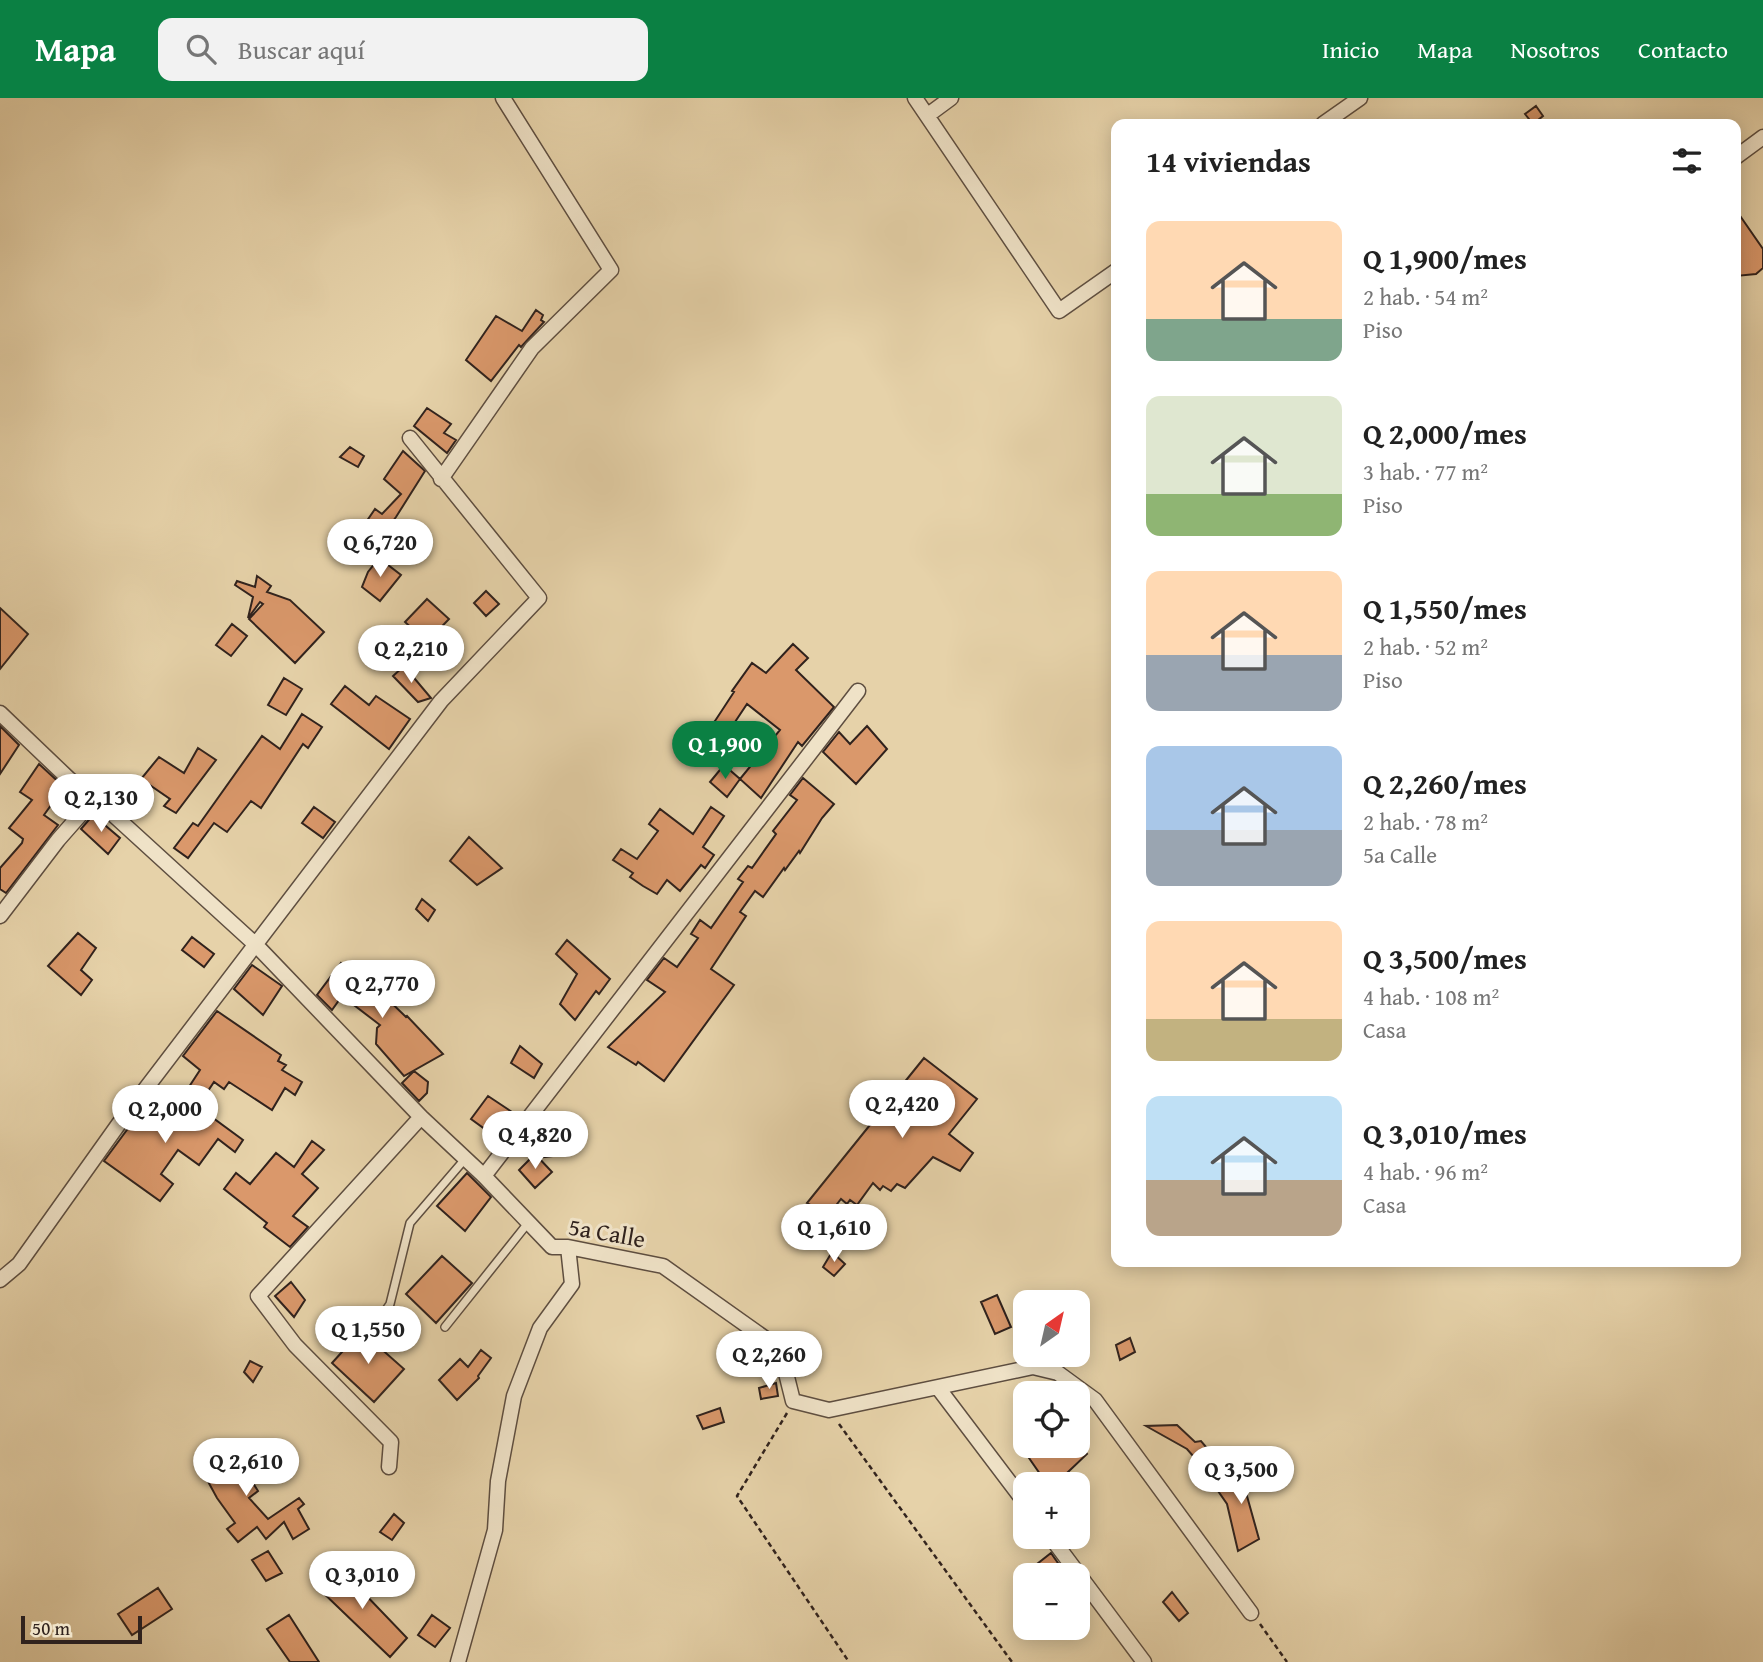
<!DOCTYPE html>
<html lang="es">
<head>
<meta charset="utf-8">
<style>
  body { margin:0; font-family:"Gentium Book Plus",serif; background:#f2f2f2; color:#222; height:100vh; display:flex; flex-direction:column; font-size:26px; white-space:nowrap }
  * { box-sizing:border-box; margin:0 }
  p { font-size:23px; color:#767676 }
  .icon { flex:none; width:38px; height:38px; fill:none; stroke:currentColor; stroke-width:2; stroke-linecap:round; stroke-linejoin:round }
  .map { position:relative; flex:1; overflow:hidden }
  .drawer { position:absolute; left:1111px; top:21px; width:630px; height:1148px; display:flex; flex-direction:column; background:#fff; border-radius:14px; box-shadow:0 4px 18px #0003 }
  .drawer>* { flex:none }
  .needle { width:46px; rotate:34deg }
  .fabs { position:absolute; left:1013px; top:1192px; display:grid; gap:14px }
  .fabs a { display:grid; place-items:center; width:77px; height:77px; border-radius:14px; background:#fff; box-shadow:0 4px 18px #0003; font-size:35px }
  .scale { position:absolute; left:21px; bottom:18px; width:121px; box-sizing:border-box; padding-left:7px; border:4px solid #30221d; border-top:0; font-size:19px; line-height:24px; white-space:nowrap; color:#30221d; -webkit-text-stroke:5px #efe2c7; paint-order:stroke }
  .price { position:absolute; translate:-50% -60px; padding:0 16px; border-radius:24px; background:#fff; color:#222; font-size:23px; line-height:46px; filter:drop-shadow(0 2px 4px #0008) }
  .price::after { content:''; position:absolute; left:50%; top:42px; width:21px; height:16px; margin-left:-10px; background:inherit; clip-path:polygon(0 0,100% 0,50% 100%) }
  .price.on { background:#0b8043; color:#fff }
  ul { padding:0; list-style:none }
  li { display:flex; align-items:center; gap:21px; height:175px; padding:0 35px }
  li span { display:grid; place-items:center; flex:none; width:196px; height:140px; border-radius:14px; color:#555 }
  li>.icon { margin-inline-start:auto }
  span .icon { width:84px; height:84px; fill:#fffc; stroke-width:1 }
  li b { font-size:30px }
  h2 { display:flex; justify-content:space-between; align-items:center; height:84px; padding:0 35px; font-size:30px }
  header { display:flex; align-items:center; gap:42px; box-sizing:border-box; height:98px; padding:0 35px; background:#0b8043; color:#fff }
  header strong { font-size:33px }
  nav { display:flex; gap:38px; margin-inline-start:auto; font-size:24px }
  .search { width:490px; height:63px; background:#f2f2f2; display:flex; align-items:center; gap:18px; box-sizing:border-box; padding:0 24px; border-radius:14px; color:#767676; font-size:26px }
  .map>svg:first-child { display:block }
  .building { fill:#da986b; stroke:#30221d; stroke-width:2 }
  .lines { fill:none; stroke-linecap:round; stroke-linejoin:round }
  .service-casing { stroke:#5e4e40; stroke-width:10 }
  .minor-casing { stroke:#5e4e40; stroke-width:17 }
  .path { stroke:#30221d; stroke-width:2.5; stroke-dasharray:5 3.5; stroke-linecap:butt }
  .service { stroke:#efe2c7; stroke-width:7 }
  .minor { stroke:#efe2c7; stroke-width:14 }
  .labels { text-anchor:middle; stroke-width:6; stroke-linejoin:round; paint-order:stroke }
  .street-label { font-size:24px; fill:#30221d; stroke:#efe2c7 }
</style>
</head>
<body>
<header>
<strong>Mapa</strong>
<div class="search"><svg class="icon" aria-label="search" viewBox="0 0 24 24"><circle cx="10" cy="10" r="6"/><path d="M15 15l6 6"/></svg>Buscar aquí</div>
<nav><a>Inicio</a><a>Mapa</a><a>Nosotros</a><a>Contacto</a></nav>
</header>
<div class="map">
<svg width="1763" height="1564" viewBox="0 0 1763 1564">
  <rect width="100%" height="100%" fill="#e6d2a9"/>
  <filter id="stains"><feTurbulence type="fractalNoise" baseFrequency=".00286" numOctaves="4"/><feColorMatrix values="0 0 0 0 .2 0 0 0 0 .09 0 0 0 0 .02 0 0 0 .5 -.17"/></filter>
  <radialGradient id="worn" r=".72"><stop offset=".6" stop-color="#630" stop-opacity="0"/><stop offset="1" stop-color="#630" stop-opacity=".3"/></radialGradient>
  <path class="building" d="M1536,8L1543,18L1533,26L1525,16Z
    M1736,112L1763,151V170L1756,176L1736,178Z
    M536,212L543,217L541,222L544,224L521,249L519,247L491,283L466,262L496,218L522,233Z
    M427,310L451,326L444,335L456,342L447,355L414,328Z
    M350,349L364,358L358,369L340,359Z
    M403,353L425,373L396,419L377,444L360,433L375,411L382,416L401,396L384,381Z
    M379,460L401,477L380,503L362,489L368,474Z
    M257,478L271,488L267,494L290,502L324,534L295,565L249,521L263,506L260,504L248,520L253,499L235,487L237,483L255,489Z
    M486,493L499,506L486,518L474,505Z
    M427,501L449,521L427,544L405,524Z
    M0,510L28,536L0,571Z
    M232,526L247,538L231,558L216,547Z
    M793,546L808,560L796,572L834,609L802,648L798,644L761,700L740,681L780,632L747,606L725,639L733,645L715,667L693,649L715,623L734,594L732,593L752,565L766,575Z
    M404,568L431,600L418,604L393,578Z
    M284,580L302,591L286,617L268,607Z
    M345,588L369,607L376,598L410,621L389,651L331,606Z
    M302,616L322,629L308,650L303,646L261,710L251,703L227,734L214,725L188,760L174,750L193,725L198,728L262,638L280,651Z
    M0,628L19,647L0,676Z
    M867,628L887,651L856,686L823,654L839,634L850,646Z
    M198,650L216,662L176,715L164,708L170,701L141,681L159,659L184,675Z
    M39,666L64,689L44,717L58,727L6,795L0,791V770L22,745L23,741L9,730L32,702L20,694Z
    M724,667L740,681L727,699L710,684Z
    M803,680L834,706L822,720L800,755L799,753L785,772L784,770L763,799L755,793L740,814L746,818L711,871L734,887L664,983L638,964L636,967L608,949L665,894L647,882L664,860L677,869L698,840L691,836L700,822L711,830L743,784L738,781L748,768L752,770L776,736L773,733L797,702L790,697Z
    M314,709L335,724L323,740L302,725Z
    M711,709L724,718L703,749L714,757L705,770L701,767L680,793L667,782L657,796L643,788L630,779L633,775L613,762L621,751L637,761L658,733L649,726L660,711L693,736Z
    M93,717L120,740L108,756L81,731Z
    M469,739L502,770L477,787L450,763Z
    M422,801L435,812L428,823L416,811Z
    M78,835L96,850L81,872L92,882L81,897L48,868Z
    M192,839L214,856L204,869L182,852Z
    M567,842L610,881L599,896L596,893L575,922L560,906L577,876L556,856Z
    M341,865L375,889L406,919L407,918L443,956L404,978L376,946L377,930L380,927L342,898L332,912L317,897Z
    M252,867L282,888L263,917L234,891Z
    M217,913L281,957L278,963L286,967L282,972L302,984L295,997L285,990L272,1012L229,984L224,991L214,984L200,1005L185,995L200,972L183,958Z
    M520,948L542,966L534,980L511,965Z
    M924,960L977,1001L949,1036L973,1055L960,1073L933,1059L905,1090L897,1086L891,1093L883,1088L880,1092L873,1085L857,1107L850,1102L847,1106L841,1101L827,1119L815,1112L816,1110L807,1105Z
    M414,973L428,984L427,995L419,1003L402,985Z
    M152,998L162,1008L160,1010L185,1028L198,1009L243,1042L235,1054L218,1041L199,1067L178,1052L161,1076L173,1086L160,1103L104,1063Z
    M488,998L518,1018L500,1042L471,1021Z
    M571,1025L583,1035L569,1056L545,1059Z
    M312,1043L324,1052L302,1076L318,1090L293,1118L308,1129L290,1149L264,1129L267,1125L224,1091L236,1075L250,1086L276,1055L294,1069Z
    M535,1056L552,1074L535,1090L519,1072Z
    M467,1075L491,1099L465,1133L437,1108Z
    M832,1154L845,1166L834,1178L823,1169Z
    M442,1158L472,1185L436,1225L406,1196Z
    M291,1184L305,1202L294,1219L275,1198Z
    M997,1197L1011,1229L995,1236L981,1204Z
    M361,1233L404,1271L374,1304L332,1265Z
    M1130,1240L1135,1254L1120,1262L1116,1247Z
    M481,1252L491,1260L478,1278L479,1280L457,1302L439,1282L460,1261L468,1269Z
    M250,1263L262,1269L253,1284L244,1274Z
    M776,1285L778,1298L761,1301L759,1290Z
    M720,1310L724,1324L703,1331L697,1318Z
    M1177,1327L1195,1344L1201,1343L1212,1356L1207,1362L1200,1366L1187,1351L1146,1328Z
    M220,1345L239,1363L258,1393L249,1400L268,1421L299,1400L304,1406L298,1411L309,1431L293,1441L284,1424L266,1441L257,1429L238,1444L227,1431L235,1425L217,1400L199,1367Z
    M1046,1348H1081L1087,1356L1067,1375L1072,1379L1062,1386H1047L1029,1360Z
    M1257,1366L1264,1380L1245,1391L1259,1441L1238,1453L1227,1406L1216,1390Z
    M394,1416L404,1425L392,1442L380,1434Z
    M268,1453L282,1475L266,1483L252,1462Z
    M1051,1455L1062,1471L1063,1477H1023Z
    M337,1467L407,1540L390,1559L316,1488Z
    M158,1490L172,1511L132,1537L118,1516Z
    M1172,1494L1188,1515L1179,1523L1163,1504Z
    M289,1517L319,1564H290L267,1531Z
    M432,1517L450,1530L435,1549L418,1537Z"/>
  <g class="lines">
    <defs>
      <path id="service" d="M445,1229L528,1125
        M370,1235L390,1206L410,1125L465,1061"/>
      <path id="minor" d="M915,0L1059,213L1116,173
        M928,17L951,0
        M1323,26L1360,0
        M1736,59L1763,39
        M441,381L532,250L611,172L503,0
        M0,615L69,681L95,700L256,847L421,1019L484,1078L552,1149H568L663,1168L780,1251L793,1303L829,1312L1033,1269L1058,1275L1095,1302L1251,1515
        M0,818L58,742L95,700
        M484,1078L858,593
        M0,1182L19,1166L118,1027L441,603L539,500L410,340
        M939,1291L1026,1406
        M389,1369L391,1344L295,1247L258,1198L421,1019
        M1050,1438L1144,1564
        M458,1564L495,1432L498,1383L514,1298L540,1230L572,1186L568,1149"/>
    </defs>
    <use href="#service" class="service-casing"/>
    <use href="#minor" class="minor-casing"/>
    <path class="path" d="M787,1315L737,1398L849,1564
      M839,1326L1012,1564
      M1260,1526L1287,1564"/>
    <use href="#service" class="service"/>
    <use href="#minor" class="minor"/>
  </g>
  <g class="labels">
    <g class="street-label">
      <text transform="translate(607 1135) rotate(10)" y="8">5a Calle</text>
    </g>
  </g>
  <rect width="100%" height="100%" filter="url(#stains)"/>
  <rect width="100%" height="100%" fill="url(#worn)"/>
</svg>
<div class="fabs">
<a><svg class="needle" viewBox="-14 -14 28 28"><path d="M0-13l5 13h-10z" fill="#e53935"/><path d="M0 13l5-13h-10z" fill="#767676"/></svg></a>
<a><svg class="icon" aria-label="locate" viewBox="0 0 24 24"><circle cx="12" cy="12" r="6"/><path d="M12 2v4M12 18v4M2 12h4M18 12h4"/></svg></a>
<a>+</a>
<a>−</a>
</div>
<div class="scale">50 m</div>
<b class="price" style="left:380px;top:481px">Q 6,720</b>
<b class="price" style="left:411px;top:587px">Q 2,210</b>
<b class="price on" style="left:725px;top:683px">Q 1,900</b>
<b class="price" style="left:101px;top:736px">Q 2,130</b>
<b class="price" style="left:382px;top:922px">Q 2,770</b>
<b class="price" style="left:902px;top:1042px">Q 2,420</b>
<b class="price" style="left:165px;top:1047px">Q 2,000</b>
<b class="price" style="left:535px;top:1073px">Q 4,820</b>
<b class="price" style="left:834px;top:1166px">Q 1,610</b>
<b class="price" style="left:368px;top:1268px">Q 1,550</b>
<b class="price" style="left:769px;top:1293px">Q 2,260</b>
<b class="price" style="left:246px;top:1400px">Q 2,610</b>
<b class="price" style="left:1241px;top:1408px">Q 3,500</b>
<b class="price" style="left:362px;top:1513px">Q 3,010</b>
<section class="drawer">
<h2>14 viviendas<svg class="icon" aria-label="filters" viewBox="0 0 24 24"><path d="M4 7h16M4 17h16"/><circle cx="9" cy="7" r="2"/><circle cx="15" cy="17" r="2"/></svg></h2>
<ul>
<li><span style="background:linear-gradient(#ffd9b3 70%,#7fa58c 0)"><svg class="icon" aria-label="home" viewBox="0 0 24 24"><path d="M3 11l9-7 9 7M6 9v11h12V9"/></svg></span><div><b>Q 1,900/mes</b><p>2 hab. · 54 m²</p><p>Piso</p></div></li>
<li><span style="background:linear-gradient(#dfe7d0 70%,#8fb573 0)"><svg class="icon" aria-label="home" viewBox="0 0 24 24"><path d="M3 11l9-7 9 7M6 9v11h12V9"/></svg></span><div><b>Q 2,000/mes</b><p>3 hab. · 77 m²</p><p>Piso</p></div></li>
<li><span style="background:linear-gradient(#ffd9b3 60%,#9aa5b1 0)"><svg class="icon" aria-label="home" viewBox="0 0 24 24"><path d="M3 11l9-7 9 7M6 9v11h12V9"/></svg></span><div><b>Q 1,550/mes</b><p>2 hab. · 52 m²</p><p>Piso</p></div></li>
<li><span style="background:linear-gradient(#a9c7e8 60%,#9aa5b1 0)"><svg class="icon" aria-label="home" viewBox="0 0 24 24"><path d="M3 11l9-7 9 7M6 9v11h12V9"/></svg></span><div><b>Q 2,260/mes</b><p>2 hab. · 78 m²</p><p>5a Calle</p></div></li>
<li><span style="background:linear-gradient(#ffd9b3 70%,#c2b280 0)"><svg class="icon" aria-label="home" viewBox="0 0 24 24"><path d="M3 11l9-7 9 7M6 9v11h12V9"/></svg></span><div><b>Q 3,500/mes</b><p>4 hab. · 108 m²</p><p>Casa</p></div></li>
<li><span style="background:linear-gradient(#bfe0f5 60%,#b9a48a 0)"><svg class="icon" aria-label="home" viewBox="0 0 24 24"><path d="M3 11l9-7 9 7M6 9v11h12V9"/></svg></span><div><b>Q 3,010/mes</b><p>4 hab. · 96 m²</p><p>Casa</p></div></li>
</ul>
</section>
</div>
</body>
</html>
